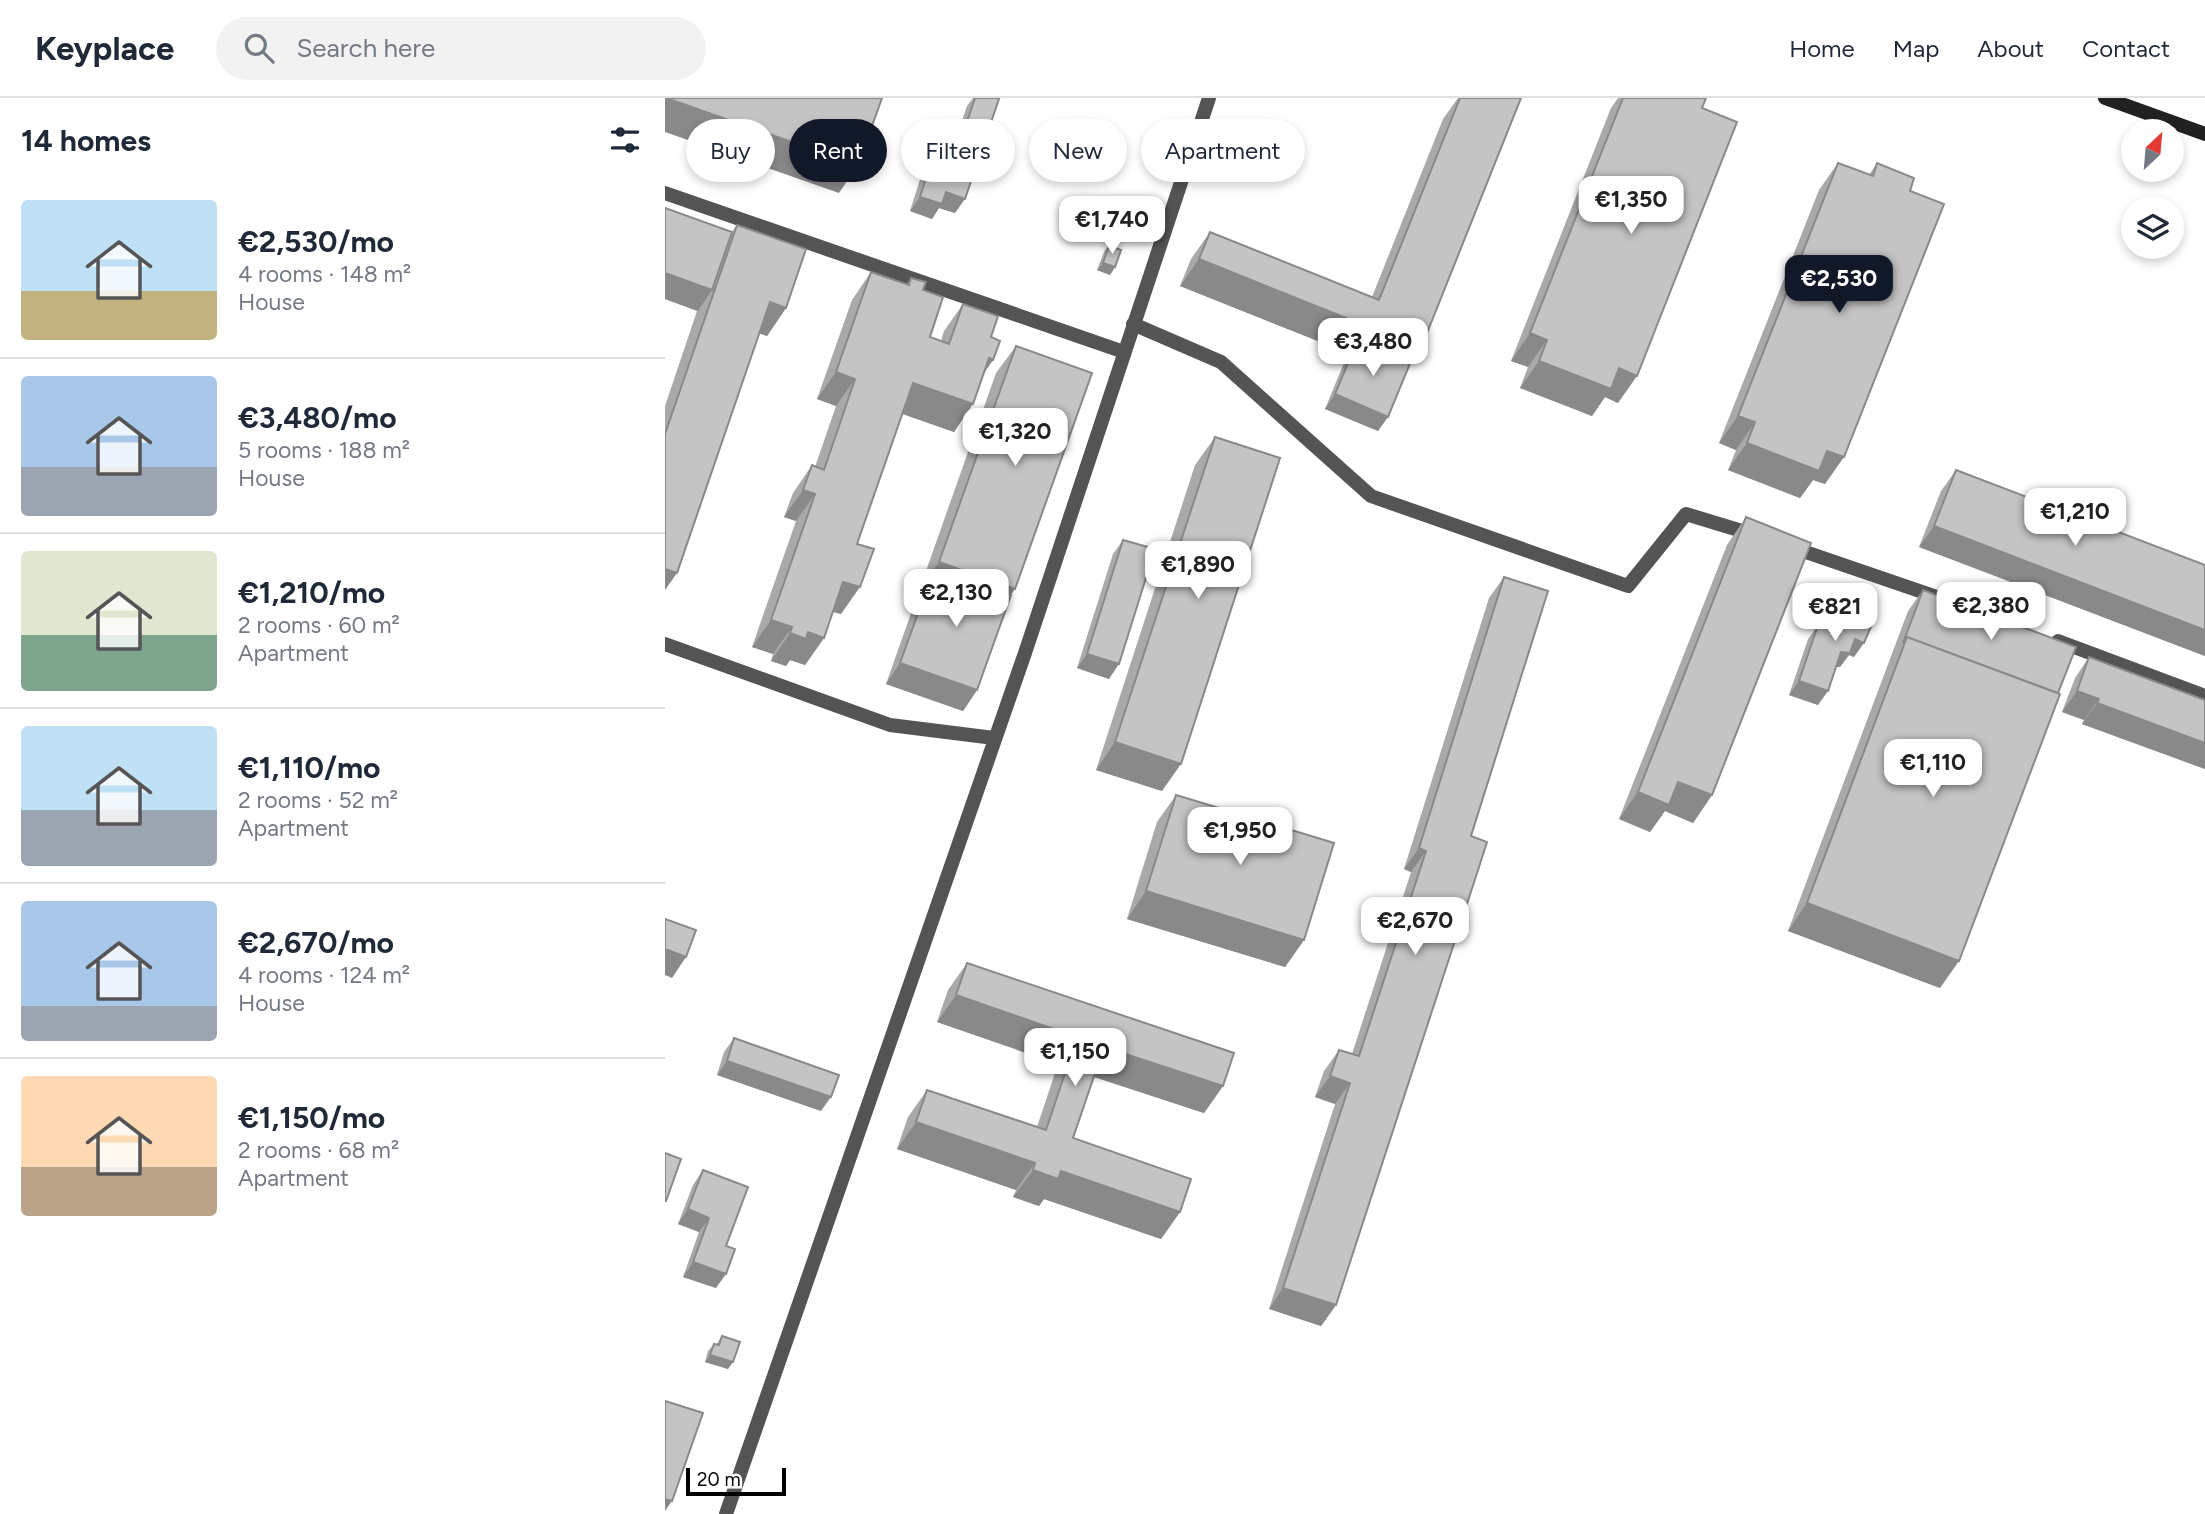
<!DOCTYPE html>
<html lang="en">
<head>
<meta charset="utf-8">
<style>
  body { margin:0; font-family:Figtree,sans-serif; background:#f2f2f3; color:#1f2937; height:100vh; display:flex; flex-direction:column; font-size:26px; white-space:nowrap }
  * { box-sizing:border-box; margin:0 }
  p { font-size:23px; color:#747a83 }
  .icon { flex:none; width:38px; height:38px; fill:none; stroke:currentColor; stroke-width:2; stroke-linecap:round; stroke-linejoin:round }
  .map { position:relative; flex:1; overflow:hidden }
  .drawer { display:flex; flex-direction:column; background:#fff; width:665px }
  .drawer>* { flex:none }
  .banner { position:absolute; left:21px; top:21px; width:665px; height:63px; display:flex; gap:14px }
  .needle { width:46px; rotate:26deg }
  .controls { position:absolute; left:1456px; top:21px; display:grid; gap:14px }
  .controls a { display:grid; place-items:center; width:63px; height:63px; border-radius:50%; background:#fff; box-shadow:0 4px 10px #0003; font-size:35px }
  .scale { position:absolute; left:21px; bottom:18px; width:100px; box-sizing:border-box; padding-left:7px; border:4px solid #000; border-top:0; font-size:19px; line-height:24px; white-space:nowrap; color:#000; -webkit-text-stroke:5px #fff; paint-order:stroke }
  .price { position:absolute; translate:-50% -60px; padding:0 16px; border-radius:14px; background:#fff; color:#222; font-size:23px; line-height:46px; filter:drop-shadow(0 2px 4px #0008) }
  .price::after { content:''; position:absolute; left:50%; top:42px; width:21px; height:16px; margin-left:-10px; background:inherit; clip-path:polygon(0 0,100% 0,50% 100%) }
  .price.current { background:#111827; color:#fff }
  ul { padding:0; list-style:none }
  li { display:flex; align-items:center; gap:21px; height:175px; padding:0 21px }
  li+li { border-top:2px solid #e0e1e3 }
  li span { display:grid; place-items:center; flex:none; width:196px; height:140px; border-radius:7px; color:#555 }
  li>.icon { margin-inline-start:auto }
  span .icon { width:84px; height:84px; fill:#fffc; stroke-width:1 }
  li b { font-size:30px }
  h2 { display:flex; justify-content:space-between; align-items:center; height:84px; padding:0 21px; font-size:30px }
  .chip { padding:0 24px; border-radius:32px; background:#fff; box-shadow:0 4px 10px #0003; font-size:24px; line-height:63px }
  .chip.current { background:#111827; color:#fff }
  header { display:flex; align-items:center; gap:42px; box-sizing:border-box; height:98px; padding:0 35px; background:#fff; border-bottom:2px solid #e0e1e3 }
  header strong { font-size:33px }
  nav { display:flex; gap:38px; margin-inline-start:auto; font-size:24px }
  .search { width:490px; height:63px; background:#f2f2f3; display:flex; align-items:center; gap:18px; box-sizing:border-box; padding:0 24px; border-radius:38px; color:#747a83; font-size:26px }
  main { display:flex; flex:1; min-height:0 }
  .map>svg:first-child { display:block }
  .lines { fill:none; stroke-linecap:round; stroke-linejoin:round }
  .lane { stroke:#545454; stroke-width:14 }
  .secondary { stroke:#212121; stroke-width:14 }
  .wall { fill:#a9a9a9 }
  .shaded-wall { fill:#898989 }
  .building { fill:#c4c4c4; stroke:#898989; stroke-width:2 }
</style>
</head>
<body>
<header>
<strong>Keyplace</strong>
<div class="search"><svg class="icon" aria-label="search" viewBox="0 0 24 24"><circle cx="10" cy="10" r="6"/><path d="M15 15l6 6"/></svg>Search here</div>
<nav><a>Home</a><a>Map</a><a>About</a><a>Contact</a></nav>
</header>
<main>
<section class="drawer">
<h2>14 homes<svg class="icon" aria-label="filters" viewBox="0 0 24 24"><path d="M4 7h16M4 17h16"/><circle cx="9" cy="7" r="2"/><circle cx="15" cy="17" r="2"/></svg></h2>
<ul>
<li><span style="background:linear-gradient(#bfe0f5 65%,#c2b280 0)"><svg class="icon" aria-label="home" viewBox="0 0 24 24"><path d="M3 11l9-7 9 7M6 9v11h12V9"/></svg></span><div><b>€2,530/mo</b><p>4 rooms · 148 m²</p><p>House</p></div></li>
<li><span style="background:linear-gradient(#a9c7e8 65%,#9aa5b1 0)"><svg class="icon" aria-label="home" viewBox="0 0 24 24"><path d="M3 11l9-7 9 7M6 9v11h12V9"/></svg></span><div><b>€3,480/mo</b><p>5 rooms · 188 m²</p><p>House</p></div></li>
<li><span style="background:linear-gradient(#dfe7d0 60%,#7fa58c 0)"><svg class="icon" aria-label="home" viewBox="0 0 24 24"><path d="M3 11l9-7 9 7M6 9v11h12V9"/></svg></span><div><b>€1,210/mo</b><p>2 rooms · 60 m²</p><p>Apartment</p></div></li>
<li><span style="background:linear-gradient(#bfe0f5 60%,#9aa5b1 0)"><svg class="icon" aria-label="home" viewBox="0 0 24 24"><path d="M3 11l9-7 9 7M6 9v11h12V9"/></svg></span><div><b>€1,110/mo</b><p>2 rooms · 52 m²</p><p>Apartment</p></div></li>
<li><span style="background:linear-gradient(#a9c7e8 75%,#9aa5b1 0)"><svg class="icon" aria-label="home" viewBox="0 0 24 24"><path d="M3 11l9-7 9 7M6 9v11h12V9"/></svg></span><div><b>€2,670/mo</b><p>4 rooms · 124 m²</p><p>House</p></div></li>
<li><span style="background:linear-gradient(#ffd9b3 65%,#b9a48a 0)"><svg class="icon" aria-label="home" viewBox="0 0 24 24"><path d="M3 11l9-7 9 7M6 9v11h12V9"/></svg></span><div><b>€1,150/mo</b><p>2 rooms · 68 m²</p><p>Apartment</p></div></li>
</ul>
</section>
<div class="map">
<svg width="1540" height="1416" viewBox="0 0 1540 1416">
  <rect width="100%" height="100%" fill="#fff"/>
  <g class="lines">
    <path class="lane" d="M0,95L459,254
      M468,226L556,264L706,398L963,488L1021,416L1090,437
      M1126,449L1275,500
      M1393,543L1540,598
      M0,546L225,627L329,640
      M61,1416L360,555L544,0"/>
    <path class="secondary" d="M1440,0L1540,36"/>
  </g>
  <path class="wall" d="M308,0H331L290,115L274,110L267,121L245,113L257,75L267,61L282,66L302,8Z
    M793,0H856L756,250L744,269L713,333L660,311L683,255L515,188L526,161L545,134L707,199L778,21Z
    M953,0H1041L1037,10L953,305L940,299L927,318L855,290L863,269L846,263L946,10Z
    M1173,65L1204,77L1212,65L1245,93L1160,386L1148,382L1135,400L1063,372L1071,352L1054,345L1154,92Z
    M72,127L121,210L102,238L94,235L0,492V308L32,213L0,201L67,134Z
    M444,147L450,169L445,177L432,172L439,154Z
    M206,174L242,186L246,180L258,192L265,239L276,243L279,233L298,206L326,239L328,262L319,275L289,334L238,316L192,446L176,516L168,514L159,540L140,567L125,562L121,568L106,563L108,556L87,549L131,423L119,419L128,395L147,367L150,369L171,308L152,301L187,202Z
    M351,248L346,497L312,592L298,613L221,586L331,275Z
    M550,339L497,693L431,672L530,367Z
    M1291,372L1540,467V558L1254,449L1276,393Z
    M1081,419L1047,697L1028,725L1000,713L985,734L954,721L1062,447Z
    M458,442L444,581L412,570L448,456Z
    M839,479L806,738L671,1207L656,1228L604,1211L670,1006L650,999L659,973L674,952L687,956L746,774L739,771L824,500Z
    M1258,492L1275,890L1123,833L1243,513Z
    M1173,502L1189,559L1184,557L1175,569H1171L1153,607L1124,597L1143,541L1153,527L1158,529L1163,516Z
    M1424,559L1540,602V671L1417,626L1419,622L1397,614L1410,580Z
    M511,697L639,842L620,869L462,821L492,724Z
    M302,865L558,988L539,1015L429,979L408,1040L515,1114L496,1141L379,1101L374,1108L348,1099L351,1092L232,1051L243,1019L262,992L372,1029L393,966L272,924L283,892Z
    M69,940L156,1013L52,977L59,954Z
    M38,1072L61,1148L51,1190L18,1179L34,1134L13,1126L28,1087Z
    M57,1238L63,1271L40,1264L43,1253L49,1246L51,1247Z"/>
  <path class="shaded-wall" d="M0,0L193,67L174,95L0,34Z
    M281,94L300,101L290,115L274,110L267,121L245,113L255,99Z
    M534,161L756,250L737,278L693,241L683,255L515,188Z
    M438,165L450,169L445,177L432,172Z
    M0,175L47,192L33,213L0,201Z
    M105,204L121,210L102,238L86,232Z
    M865,235L882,242L863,269L846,263Z
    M324,260L328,262L309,289Z
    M874,263L954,270L972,278L953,305L940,299L927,318L855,290Z
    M171,274L190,281L171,308L152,301Z
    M248,285L308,306L289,334L229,313Z
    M670,296L723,319L713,333L660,311Z
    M1073,318L1090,324L1071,352L1054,345Z
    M1082,345L1162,353L1179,359L1160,386L1148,382L1135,400L1063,372Z
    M138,392L150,396L131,423L119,419Z
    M1269,428L1540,532V558L1254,449Z
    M274,464L350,491L331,518L269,471Z
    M0,471L12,475L0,492Z
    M178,484L195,489L176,516L159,511Z
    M106,522L127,529L108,556L87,549Z
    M143,534L159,540L140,567L125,562L121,568L106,563L125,535Z
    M1190,541L1199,545L1189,559L1184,557L1175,569H1166L1176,554Z
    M422,556L454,566L444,581L412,570Z
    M235,565L312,592L298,613L221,586Z
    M1134,583L1163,593L1153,607L1124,597Z
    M1412,593L1434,601L1419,622L1397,614Z
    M1432,605L1540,645V671L1417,626Z
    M450,644L516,666L497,693L431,672Z
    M1013,684L1047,697L1028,725L1000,713L985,734L954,721L973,694Z
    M754,750L761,753L746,774L739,771Z
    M481,793L639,842L620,869L462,821Z
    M1142,805L1294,863L1275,890L1123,833Z
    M0,851L21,859L7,880L0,877Z
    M291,897L412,939L393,966L272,924Z
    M439,949L558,988L539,1015L420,976Z
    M62,963L166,999L156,1013L52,977Z
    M665,978L685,985L670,1006L650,999Z
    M251,1024L370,1065L351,1092L232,1051Z
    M368,1072L396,1073L515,1114L496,1141L379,1101L374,1108L348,1099Z
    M23,1111L44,1120L34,1134L13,1126Z
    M28,1164L61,1176L51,1190L18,1179Z
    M618,1190L671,1207L656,1228L604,1211Z
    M45,1257L68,1264L63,1271L40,1264Z
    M0,1401L7,1403L0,1413Z"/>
  <path class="building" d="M1,0H217L193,67Z
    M310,0H331L334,1L300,101L281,94L277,106L255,99L267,61L287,68Z
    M795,0H856L756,250L534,161L545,134L714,202Z
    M958,0H1041L1037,10L1072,24L972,278L954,270L946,291L874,263L882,242L865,235Z
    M1173,65L1208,78L1212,65L1249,80L1245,93L1279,106L1179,359L1162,353L1154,373L1082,345L1090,324L1073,318Z
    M0,110L67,134L47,192L0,175Z
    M72,127L141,151L121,210L105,204L12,475L0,471V336Z
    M444,147L456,152L450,169L438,165Z
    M206,174L244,187L246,180L261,184L258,192L278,199L265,239L284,246L298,206L333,218L326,239L335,243L328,262L324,260L308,306L248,285L192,446L209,451L195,489L178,484L159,540L143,534L141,541L125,535L127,529L106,522L150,396L138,392L147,367L159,372L190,281L171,274Z
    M693,241L746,263L723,319L670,296Z
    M351,248L427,275L350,491L274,464Z
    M550,339L615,360L516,666L450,644Z
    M1291,372L1540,467V532L1269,428Z
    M1081,419L1146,445L1047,697L1013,684L1004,707L973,694Z
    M458,442L490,451L454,566L422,556Z
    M269,471L346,497L312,592L235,565Z
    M839,479L883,493L806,738L822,744L814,769L671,1207L618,1190L685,985L665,978L674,952L694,958L761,753L754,750Z
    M1258,492L1411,549L1393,595L1242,539L1238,545Z
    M1173,502L1211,517L1199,545L1190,541L1185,555L1176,554L1163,593L1134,583L1153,527L1162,530Z
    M1242,539L1395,596L1294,863L1142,805Z
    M1424,559L1540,602V645L1432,605L1434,601L1412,593Z
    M511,697L669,745L639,842L481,793Z
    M0,821L31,832L21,859L0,851Z
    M302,865L569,955L558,988L439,949L408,1040L526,1081L515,1114L396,1073L393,1081L368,1072L370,1065L251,1024L262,992L381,1032L412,939L291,897Z
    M69,940L174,977L166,999L62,963Z
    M0,1055L16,1061L1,1103H0Z
    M38,1072L83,1089L61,1148L70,1151L61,1176L28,1164L44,1120L23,1111Z
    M57,1238L75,1244L68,1264L45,1257L49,1246L54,1247Z
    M0,1303L38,1315L7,1403L0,1401Z"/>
</svg>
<div class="controls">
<a><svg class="needle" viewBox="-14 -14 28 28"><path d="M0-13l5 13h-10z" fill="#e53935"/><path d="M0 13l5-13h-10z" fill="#747a83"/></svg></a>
<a><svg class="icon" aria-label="layers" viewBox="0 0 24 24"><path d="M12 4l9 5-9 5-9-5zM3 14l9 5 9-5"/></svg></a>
</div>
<div class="scale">20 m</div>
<b class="price" style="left:966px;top:138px">€1,350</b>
<b class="price" style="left:447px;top:158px">€1,740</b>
<b class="price current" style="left:1174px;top:217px">€2,530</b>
<b class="price" style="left:708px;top:280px">€3,480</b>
<b class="price" style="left:350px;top:370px">€1,320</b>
<b class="price" style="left:1410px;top:450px">€1,210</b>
<b class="price" style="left:533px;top:503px">€1,890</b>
<b class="price" style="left:291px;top:531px">€2,130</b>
<b class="price" style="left:1326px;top:544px">€2,380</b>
<b class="price" style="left:1170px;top:545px">€821</b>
<b class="price" style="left:1268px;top:701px">€1,110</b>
<b class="price" style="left:575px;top:769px">€1,950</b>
<b class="price" style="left:750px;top:859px">€2,670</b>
<b class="price" style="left:410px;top:990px">€1,150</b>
<div class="banner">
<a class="chip">Buy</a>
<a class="chip current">Rent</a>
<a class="chip">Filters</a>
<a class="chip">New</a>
<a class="chip">Apartment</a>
</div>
</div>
</main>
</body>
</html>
